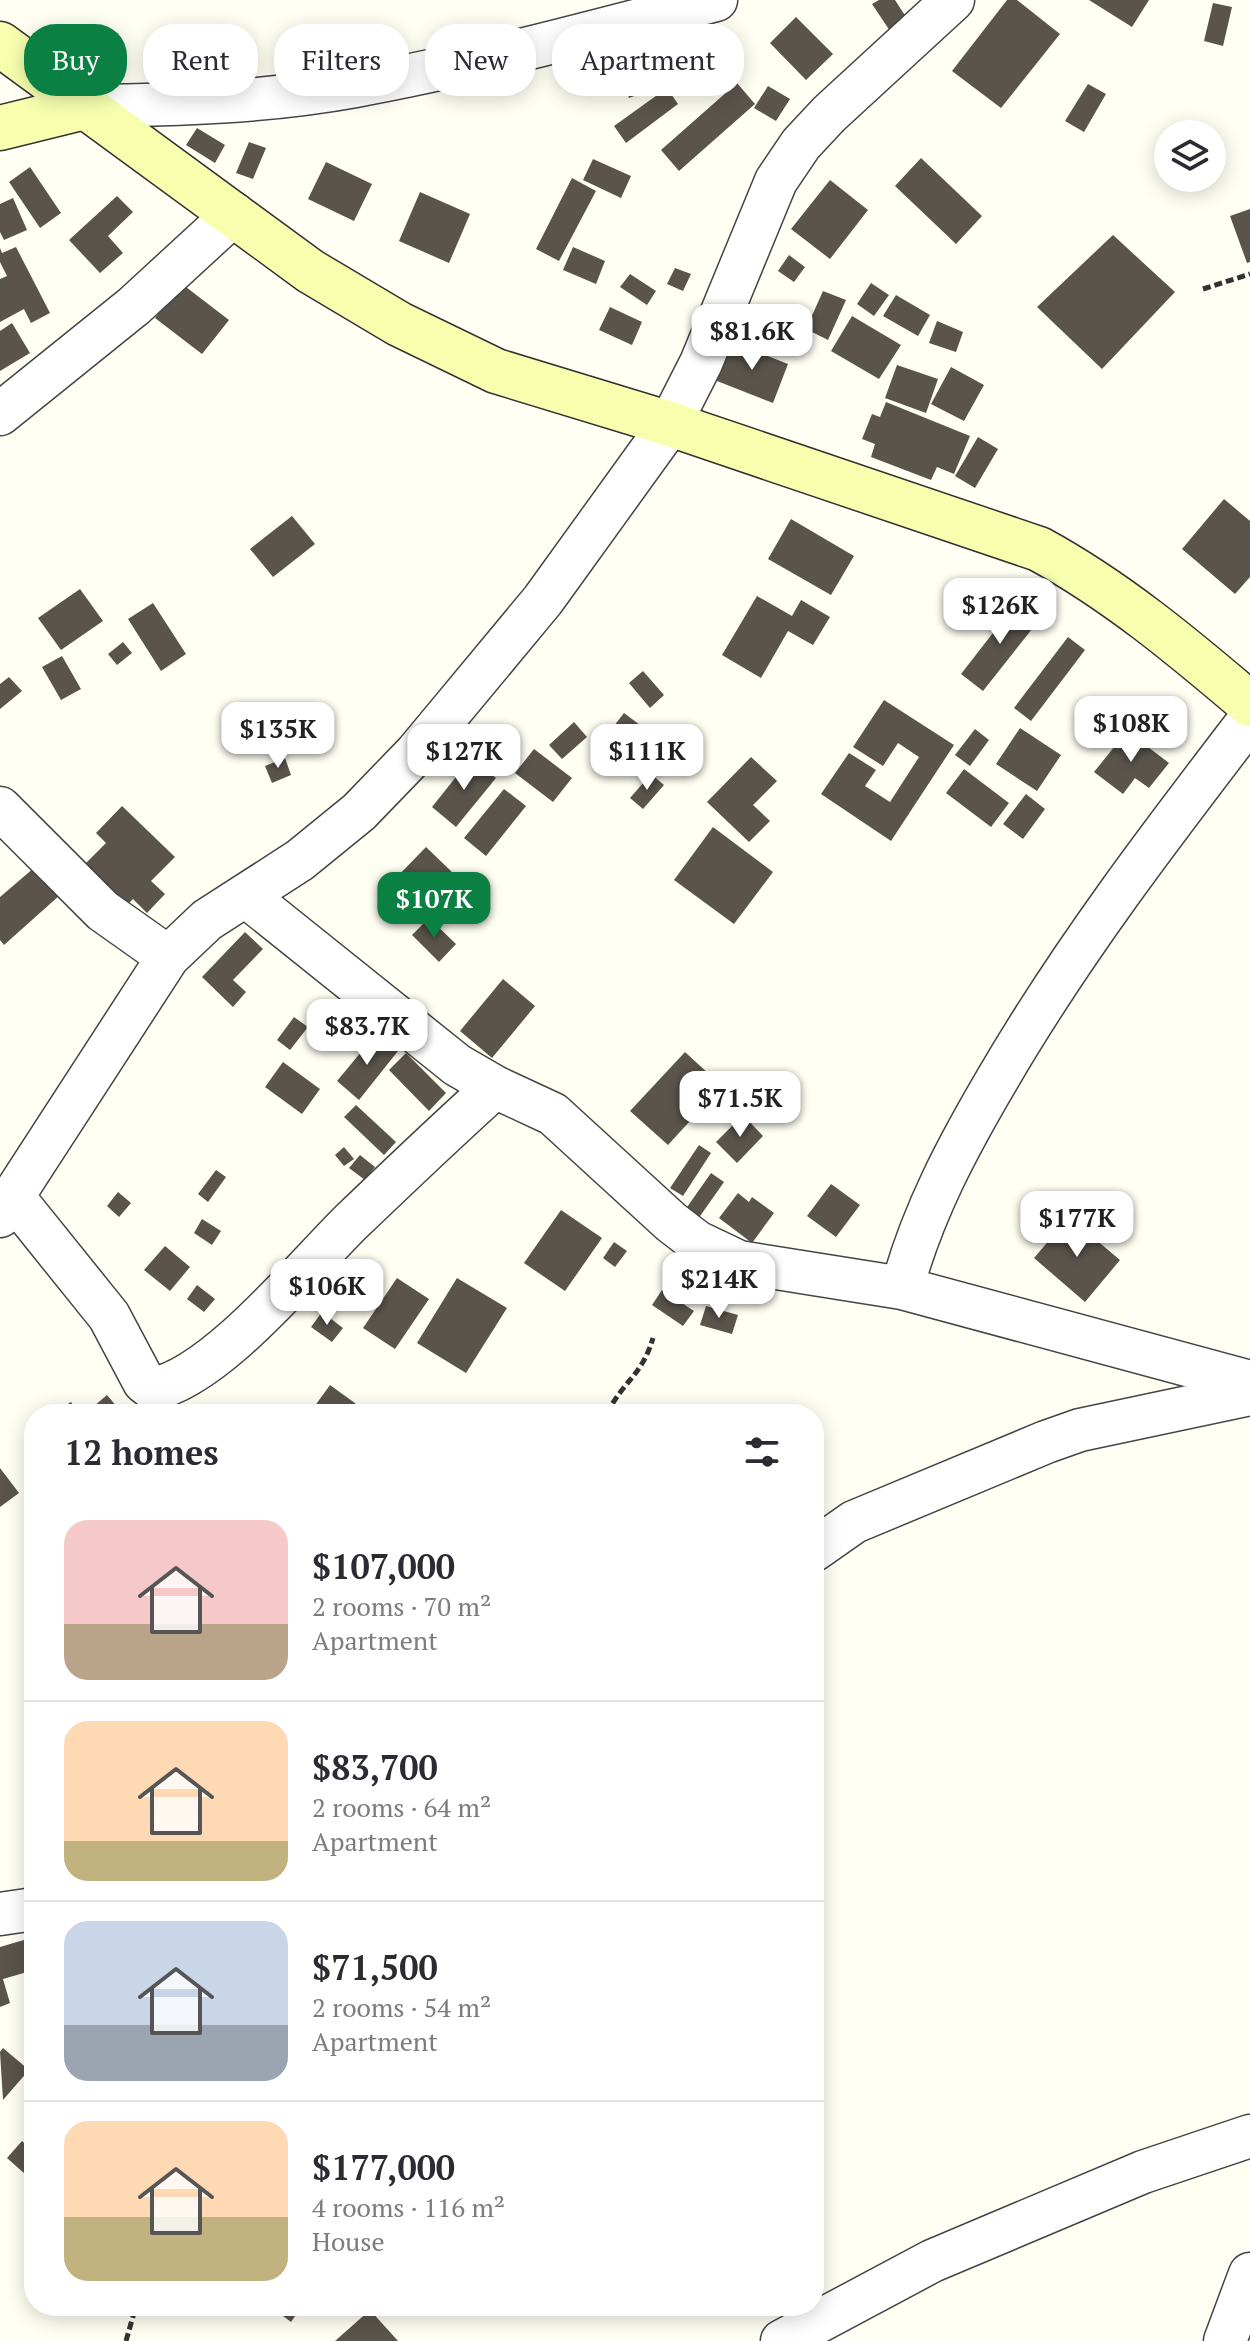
<!DOCTYPE html>
<html lang="en">
<head>
<meta charset="utf-8">
<style>
  body { margin:0; font-family:"PT Serif",serif; background:#f7f7f7; color:#2b2b33; height:100vh; display:flex; flex-direction:column; font-size:30px; white-space:nowrap }
  * { box-sizing:border-box; margin:0 }
  p { font-size:26px; color:#7c7c81 }
  .icon { flex:none; width:44px; height:44px; fill:none; stroke:currentColor; stroke-width:2; stroke-linecap:round; stroke-linejoin:round }
  .map { position:relative; flex:1; overflow:hidden }
  .sheet { position:absolute; left:24px; top:1404px; width:800px; height:912px; display:flex; flex-direction:column; background:#fff; border-radius:32px; box-shadow:0 4px 20px #0003 }
  .sheet>* { flex:none }
  .banner { position:absolute; left:24px; top:24px; width:800px; height:72px; display:flex; gap:16px }
  .tools { position:absolute; left:1154px; top:120px; display:grid; gap:16px }
  .tools a { display:grid; place-items:center; width:72px; height:72px; border-radius:50%; background:#fff; box-shadow:0 4px 20px #0003; font-size:40px }
  .price { position:absolute; translate:-50% -68px; padding:0 18px; border-radius:16px; background:#fff; color:#222; font-size:26px; line-height:52px; filter:drop-shadow(0 2px 4px #0008) }
  .price::after { content:''; position:absolute; left:50%; top:48px; width:24px; height:18px; margin-left:-12px; background:inherit; clip-path:polygon(0 0,100% 0,50% 100%) }
  .price.selected { background:#0b8043; color:#fff }
  ul { padding:0; list-style:none }
  li { display:flex; align-items:center; gap:24px; height:200px; padding:0 40px }
  li+li { border-top:2px solid #e1e1e2 }
  li span { display:grid; place-items:center; flex:none; width:224px; height:160px; border-radius:24px; color:#555 }
  li>.icon { margin-inline-start:auto }
  span .icon { width:96px; height:96px; fill:#fffc; stroke-width:1 }
  li b { font-size:34px }
  h2 { display:flex; justify-content:space-between; align-items:center; height:96px; padding:0 40px; font-size:34px }
  .pill { padding:0 28px; border-radius:32px; background:#fff; box-shadow:0 4px 20px #0003; font-size:28px; line-height:72px }
  .pill.selected { background:#0b8043; color:#fff }
  .map>svg:first-child { display:block }
  .building { fill:#5a544c }
  .lines { fill:none; stroke-linecap:round; stroke-linejoin:round }
  .street-casing { stroke:#444; stroke-width:45 }
  .secondary-casing { stroke:#333; stroke-width:47 }
  .path { stroke:#333; stroke-width:5; stroke-dasharray:8 4; stroke-linecap:butt }
  .street { stroke:#fff; stroke-width:42 }
  .secondary { stroke:#f7ffaf; stroke-width:44 }
</style>
</head>
<body>
<div class="map">
<svg width="1250" height="2341" viewBox="0 0 1250 2341">
  <rect width="100%" height="100%" fill="#fffff4"/>
  <path class="building" d="M879,0H895L908,20L890,31L872,4Z
    M1007,0H1017L1060,34L1001,108L952,71Z
    M1089,0H1149L1132,27Z
    M1213,3L1232,7L1223,46L1204,41Z
    M796,17L833,54L806,80L770,43Z
    M649,47L662,86L629,98L616,59Z
    M737,83L755,104L679,171L661,150Z
    M1088,84L1106,94L1084,132L1065,121Z
    M768,86L790,99L776,121L754,108Z
    M667,88L678,104L626,143L614,126Z
    M197,128L225,145L215,163L186,145Z
    M249,142L266,148L253,179L236,173Z
    M921,158L982,216L956,244L895,186Z
    M593,159L631,176L621,198L583,180Z
    M326,162L372,184L354,221L308,199Z
    M30,167L61,213L40,228L9,182Z
    M572,178L596,191L559,261L536,249Z
    M830,180L868,210L830,259L791,229Z
    M420,192L470,214L449,263L399,241Z
    M117,196L133,212L108,236L123,253L100,273L69,240Z
    M13,198L27,230L4,240L0,232V204Z
    M1250,209V262L1247,263L1230,216Z
    M1113,235L1175,292L1102,369L1037,307Z
    M16,247L50,313L31,323L24,309L0,322V279L7,276L0,262V248L2,253Z
    M573,247L605,261L596,284L563,270Z
    M789,255L805,267L794,282L778,271Z
    M675,268L691,274L683,291L667,284Z
    M630,274L656,291L647,305L620,287Z
    M871,283L889,295L874,316L857,304Z
    M182,284L229,320L202,354L155,318Z
    M823,291L846,300L828,340L806,329Z
    M896,295L930,315L918,336L883,316Z
    M610,307L642,322L632,345L599,330Z
    M852,316L901,345L879,379L831,351Z
    M937,321L963,332L956,352L929,343Z
    M12,323L30,353L0,371V331Z
    M732,342L788,364L773,403L717,381Z
    M897,365L938,379L926,413L885,398Z
    M951,367L984,385L964,421L931,404Z
    M886,402L970,436L954,474L937,467L931,480L871,457L875,444L862,439L872,414L880,417Z
    M978,437L998,449L975,488L955,476Z
    M1224,499L1250,521V577L1235,594L1182,549Z
    M292,516L315,544L273,577L250,549Z
    M791,519L854,556L831,595L768,559Z
    M80,589L103,621L61,650L38,618Z
    M757,596L792,616L801,600L830,617L813,645L788,631L761,678L722,655Z
    M1017,602L1040,619L983,691L961,674Z
    M153,603L186,654L161,671L128,619Z
    M1068,637L1085,650L1031,721L1014,708Z
    M123,642L132,653L117,665L108,654Z
    M62,656L81,689L61,700L42,667Z
    M643,671L664,695L650,708L629,683Z
    M9,677L22,691L0,709V684Z
    M884,700L954,745L891,841L821,794L849,753L876,770L865,786L890,802L919,757L898,743L883,766L853,747Z
    M624,713L640,725L619,752L603,740Z
    M574,722L587,737L562,759L549,745Z
    M1020,728L1061,755L1037,791L996,764Z
    M975,729L989,740L970,766L955,755Z
    M1127,731L1169,763L1149,788L1135,778L1123,794L1094,772Z
    M534,749L572,778L553,802L515,773Z
    M751,757L777,781L753,805L770,821L749,842L707,802Z
    M285,758L291,775L272,783L265,766Z
    M471,758L496,778L456,827L432,807Z
    M964,769L1009,803L991,827L946,793Z
    M651,774L664,785L643,809L630,798Z
    M504,789L526,806L486,856L464,838Z
    M1026,794L1045,809L1023,839L1003,824Z
    M122,806L175,857L151,881L165,894L147,913L133,899L122,910L80,869L106,843L96,833Z
    M713,827L773,872L734,924L674,880Z
    M426,847L453,873L420,907L392,882Z
    M35,867L60,895L4,945L0,940V897Z
    M429,918L456,944L439,962L412,935Z
    M245,932L263,949L233,980L246,992L233,1007L202,977Z
    M503,979L535,1006L492,1058L460,1031Z
    M294,1017L308,1027L290,1050L277,1040Z
    M376,1034L398,1051L359,1100L337,1081Z
    M685,1052L722,1086L668,1145L630,1111Z
    M406,1053L446,1093L429,1111L389,1070Z
    M283,1062L320,1089L302,1114L265,1087Z
    M356,1105L396,1142L384,1155L344,1117Z
    M743,1115L763,1136L737,1163L716,1142Z
    M699,1145L711,1153L683,1196L670,1188Z
    M344,1147L354,1159L344,1166L335,1155Z
    M360,1155L375,1167L365,1180L349,1168Z
    M216,1170L226,1177L208,1202L198,1194Z
    M711,1173L724,1182L698,1219L685,1210Z
    M831,1184L860,1205L836,1237L807,1216Z
    M118,1192L131,1203L119,1217L107,1206Z
    M738,1193L749,1202L752,1197L774,1213L752,1243L719,1218Z
    M561,1210L602,1238L565,1291L524,1263Z
    M1069,1217L1120,1260L1085,1302L1034,1258Z
    M202,1219L221,1231L212,1245L194,1233Z
    M614,1242L627,1251L615,1267L603,1258Z
    M165,1246L190,1267L170,1291L144,1270Z
    M397,1278L429,1299L395,1349L363,1328Z
    M457,1278L507,1308L466,1373L417,1343Z
    M197,1285L215,1299L204,1312L187,1299Z
    M662,1290L694,1311L683,1326L652,1305Z
    M706,1306L738,1315L732,1334L700,1325Z
    M322,1312L343,1328L332,1342L311,1327Z
    M330,1385L370,1414H309Z
    M107,1395L123,1414H101L94,1406Z
    M71,1402L79,1414H58L56,1411Z
    M0,1468L19,1493L0,1507Z
    M34,1937V1970L3,1979L10,2003L0,2007V1947Z
    M3,2048L29,2070L3,2100L0,2052Z
    M22,2141L34,2152V2182L7,2158Z
    M270,2306H302L291,2322Z
    M370,2310L398,2341H335Z"/>
  <g class="lines">
    <defs>
      <path id="street" d="M89,106C178,105 267,102 355,86C476,64 596,31 716,0
        M0,414L134,306L234,214
        M0,808L103,911L168,957
        M246,896L457,1065L495,1087L553,1114L671,1222L697,1242L739,1262L902,1288L1250,1382
        M14,1198L109,1316L144,1382L153,1389C216,1377 305,1267 352,1221C399,1176 446,1131 495,1087
        M0,1216L168,957L207,920L300,860L359,812L416,753L543,600L670,424L701,363L776,181L801,144L829,114L953,0
        M902,1288C923,1211 958,1146 998,1078C1072,951 1161,835 1250,719
        M814,1550L854,1522L1046,1442L1080,1430L1250,1394
        M0,1914L34,1909
        M782,2341L932,2261L1143,2172L1250,2136
        M1225,2341L1250,2274"/>
      <path id="secondary" d="M0,44L310,271L399,324L496,371L670,424L1039,549C1116,591 1183,647 1250,704
        M0,128L89,106"/>
    </defs>
    <use href="#street" class="street-casing"/>
    <use href="#secondary" class="secondary-casing"/>
    <path class="path" d="M1203,289L1250,274
      M607,1414C622,1382 642,1376 653,1338
      M126,2341L136,2306"/>
    <use href="#street" class="street"/>
    <use href="#secondary" class="secondary"/>
  </g>
</svg>
<div class="tools">
<a><svg class="icon" aria-label="layers" viewBox="0 0 24 24"><path d="M12 4l9 5-9 5-9-5zM3 14l9 5 9-5"/></svg></a>
</div>
<b class="price" style="left:752px;top:372px">$81.6K</b>
<b class="price" style="left:1000px;top:646px">$126K</b>
<b class="price" style="left:1131px;top:764px">$108K</b>
<b class="price" style="left:278px;top:770px">$135K</b>
<b class="price" style="left:464px;top:792px">$127K</b>
<b class="price" style="left:647px;top:792px">$111K</b>
<b class="price selected" style="left:434px;top:940px">$107K</b>
<b class="price" style="left:367px;top:1067px">$83.7K</b>
<b class="price" style="left:740px;top:1139px">$71.5K</b>
<b class="price" style="left:1077px;top:1259px">$177K</b>
<b class="price" style="left:719px;top:1320px">$214K</b>
<b class="price" style="left:327px;top:1327px">$106K</b>
<div class="banner">
<a class="pill selected">Buy</a>
<a class="pill">Rent</a>
<a class="pill">Filters</a>
<a class="pill">New</a>
<a class="pill">Apartment</a>
</div>
<section class="sheet">
<h2>12 homes<svg class="icon" aria-label="filters" viewBox="0 0 24 24"><path d="M4 7h16M4 17h16"/><circle cx="9" cy="7" r="2"/><circle cx="15" cy="17" r="2"/></svg></h2>
<ul>
<li><span style="background:linear-gradient(#f6c9c9 65%,#b9a48a 0)"><svg class="icon" aria-label="home" viewBox="0 0 24 24"><path d="M3 11l9-7 9 7M6 9v11h12V9"/></svg></span><div><b>$107,000</b><p>2 rooms · 70 m²</p><p>Apartment</p></div></li>
<li><span style="background:linear-gradient(#ffd9b3 75%,#c2b280 0)"><svg class="icon" aria-label="home" viewBox="0 0 24 24"><path d="M3 11l9-7 9 7M6 9v11h12V9"/></svg></span><div><b>$83,700</b><p>2 rooms · 64 m²</p><p>Apartment</p></div></li>
<li><span style="background:linear-gradient(#c9d6e8 65%,#9aa5b1 0)"><svg class="icon" aria-label="home" viewBox="0 0 24 24"><path d="M3 11l9-7 9 7M6 9v11h12V9"/></svg></span><div><b>$71,500</b><p>2 rooms · 54 m²</p><p>Apartment</p></div></li>
<li><span style="background:linear-gradient(#ffd9b3 60%,#c2b280 0)"><svg class="icon" aria-label="home" viewBox="0 0 24 24"><path d="M3 11l9-7 9 7M6 9v11h12V9"/></svg></span><div><b>$177,000</b><p>4 rooms · 116 m²</p><p>House</p></div></li>
</ul>
</section>
</div>
</body>
</html>
